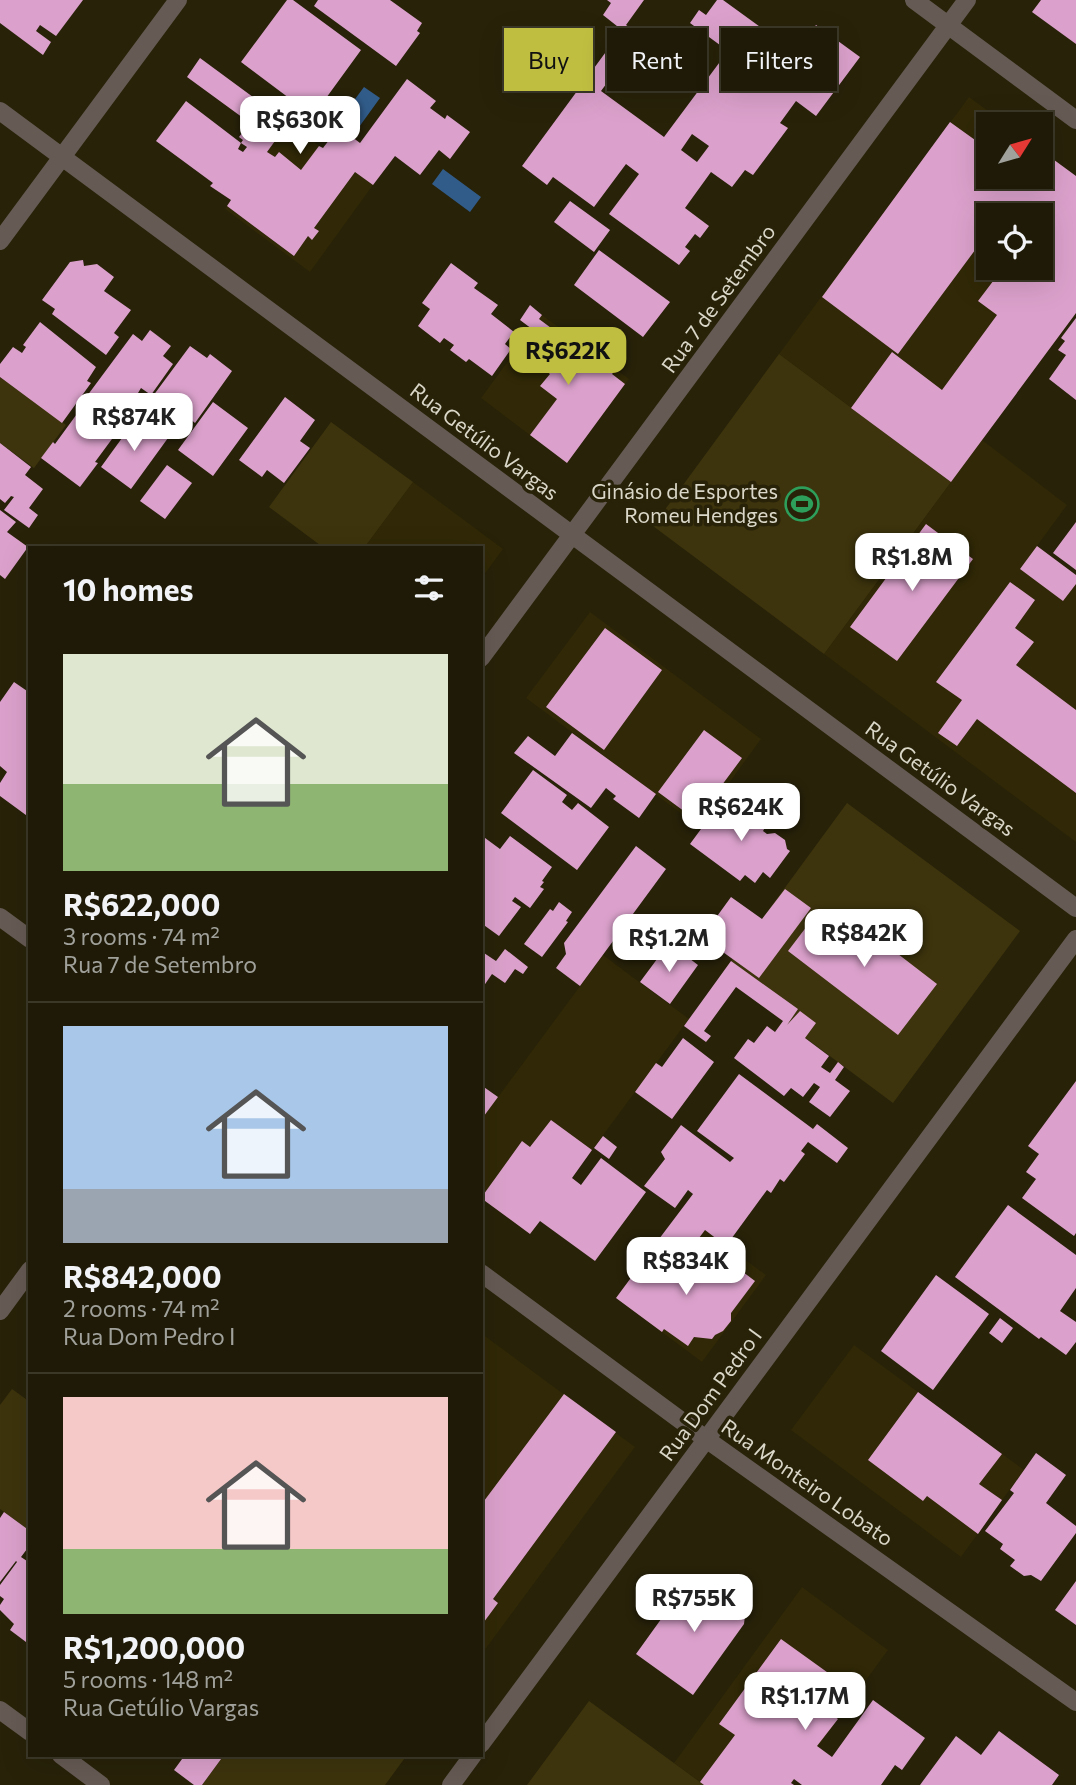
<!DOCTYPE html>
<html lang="en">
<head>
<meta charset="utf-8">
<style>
  body { margin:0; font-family:Commissioner,sans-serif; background:#2b2715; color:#f1f3f6; height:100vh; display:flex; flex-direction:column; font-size:26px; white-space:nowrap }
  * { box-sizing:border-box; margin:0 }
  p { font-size:23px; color:#a1a19b }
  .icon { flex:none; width:38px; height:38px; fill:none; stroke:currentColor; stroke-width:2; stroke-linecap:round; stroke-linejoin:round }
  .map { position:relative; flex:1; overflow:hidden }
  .side { position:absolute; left:28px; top:546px; width:455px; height:1211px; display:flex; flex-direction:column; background:#1e1a07; border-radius:0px; box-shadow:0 7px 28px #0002,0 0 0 2px #3c3828 }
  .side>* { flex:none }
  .guide { position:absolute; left:504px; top:28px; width:466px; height:63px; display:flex; gap:14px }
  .needle { width:46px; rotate:53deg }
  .tools { position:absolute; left:976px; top:112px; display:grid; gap:14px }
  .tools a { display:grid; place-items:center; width:77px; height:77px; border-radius:0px; background:#1e1a07; box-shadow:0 7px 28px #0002,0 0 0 2px #3c3828; font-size:35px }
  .price { position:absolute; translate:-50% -60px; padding:0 16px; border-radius:14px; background:#fff; color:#222; font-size:23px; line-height:46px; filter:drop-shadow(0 2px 4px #0008) }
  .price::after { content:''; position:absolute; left:50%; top:42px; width:21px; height:16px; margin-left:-10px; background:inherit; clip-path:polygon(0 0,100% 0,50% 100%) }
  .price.on { background:#bfbe41; color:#111 }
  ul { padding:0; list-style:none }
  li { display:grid; align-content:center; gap:14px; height:371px; padding:0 35px }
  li+li { border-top:2px solid #3c3828 }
  li span { display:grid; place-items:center; height:217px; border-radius:0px; color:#555 }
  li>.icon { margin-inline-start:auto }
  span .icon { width:126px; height:126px; fill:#fffc; stroke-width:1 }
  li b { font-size:30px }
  h2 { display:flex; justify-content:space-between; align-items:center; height:84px; padding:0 35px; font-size:30px }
  .chip { padding:0 24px; border-radius:0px; background:#1e1a07; box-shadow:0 7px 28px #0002,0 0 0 2px #3c3828; font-size:24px; line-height:63px }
  .chip.on { background:#bfbe41; color:#111 }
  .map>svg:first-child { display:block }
  .built { fill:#302806; fill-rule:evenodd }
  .green { fill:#3d340d }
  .water { fill:#315c8a }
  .building { fill:#dba1cc; fill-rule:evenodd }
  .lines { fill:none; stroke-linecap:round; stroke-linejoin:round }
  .minor { stroke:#665b54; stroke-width:18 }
  .labels { text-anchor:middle; stroke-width:7; stroke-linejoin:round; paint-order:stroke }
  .street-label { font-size:21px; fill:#dad7c8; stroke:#282209 }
  .poi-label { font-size:21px; fill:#dad7c8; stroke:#282209; text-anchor:end }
</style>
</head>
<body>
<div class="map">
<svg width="1076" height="1785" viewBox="0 0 1076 1785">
  <rect width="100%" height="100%" fill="#282209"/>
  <path class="built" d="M969,97L1006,124H989V177H1041V150L1076,176V313L982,440L1067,505L1037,546L1076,575V842L824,654L951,482L779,354ZM989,215H1041V268H989Z
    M288,123L373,185L310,272L225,209Z
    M542,315L629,379L567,463L481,398Z
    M413,482L503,549L481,579V548H364Z
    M590,612L761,739L698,826L526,698Z
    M603,955L689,1019L530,1234L481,1198V1085L498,1097Z
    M680,1212L766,1275L702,1362L616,1298Z
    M481,1333L635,1447L481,1655Z
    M854,1345L1024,1470L961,1557L791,1430Z
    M802,1587L888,1650L790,1785H704L674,1763Z"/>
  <path class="green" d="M779,354L951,482L824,654L653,526Z
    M0,377L66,425L34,468L0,443Z
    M331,422L413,482L364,548H324L269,507Z
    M847,803L1020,931L893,1103L721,975Z
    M12,1389L30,1402V1531L0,1509V1405Z
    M589,1701L704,1785H527Z
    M224,1755H407L385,1785H202Z"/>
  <path class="water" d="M364,87L380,98L354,134L338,122Z
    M443,169L481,197L470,212L432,184Z"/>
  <path class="building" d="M0,0H83L56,36L40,25L36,31L51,42L43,55L0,23Z
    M287,0H293L361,50L313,116L241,62Z
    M318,0H390L422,23L417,31L420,33L396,66L314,6Z
    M607,0H644L626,25L642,36L601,91L664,137L728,51L690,23L699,10L706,15L717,0H723L796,53L816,25L860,57L816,116L796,101L780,123L788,128L753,175L745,170L732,187L711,172L685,208L709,226L700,238L695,234L685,247L690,251L679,265L609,214L639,174L626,164L594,207L553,177L547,185L522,166L622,30L603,15L611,3ZM692,134L709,146L697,162L681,150Z
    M1041,0H1076V44L1032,12Z
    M200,58L288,123L267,152L275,157L279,152L301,170L319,146L323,148L339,127L360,143L407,79L436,101L430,108L445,119L447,115L470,132L450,159L439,150L420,175L395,156L373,185L355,172L314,228L319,231L312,240L308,236L294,256L227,206L231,200L210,186L213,183L156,141L186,101L241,143L238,149L243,152L247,147L241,143L243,140L239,137L250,123L187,77Z
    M950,122L989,150V177L1028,179L1041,177V160L1046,154L1076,176V313L951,482L851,408L892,352L942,390L997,315L978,301L1003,268H1041V215H989V242L984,238L898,354L822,297Z
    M570,201L610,230L594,252L554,222Z
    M599,250L670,302L643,337L574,285Z
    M83,260L84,266L97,264L114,277L104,291L131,310L114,333L119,337L106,355L52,314L55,309L42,300L70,262Z
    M451,263L478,283L474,288L498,305L491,314L514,332L505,344L511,349L492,376L469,359L466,362L450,350L454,345L444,338L440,343L418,326L430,309L422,303Z
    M530,305L542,315L539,319L598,363L602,359L616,369L612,374L625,384L567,463L530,435L557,399L540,386L550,374L517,349L532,329L520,320Z
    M1076,318V400L1049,379L1066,355L1058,350L1065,341L1061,338Z
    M40,322L96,367L87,381L91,383L62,423L0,377V364L13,347L22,353L26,347L23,345Z
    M150,330L171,346L163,356L173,364L151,395L141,388L138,393L143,397L95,462L98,463L80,487L41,458L53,442L55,444L82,407L95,417L102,407L87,396L133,334L142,341Z
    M190,346L207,358L210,354L232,371L195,423L189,418L184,425L150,400Z
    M285,397L315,420L300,441L310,448L284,483L267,470L262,477L239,460Z
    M213,402L248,428L213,476L178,450Z
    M138,416L168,438L131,489L101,467Z
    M0,443L31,467L25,475L43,489L29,508L38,515L29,528L4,510L14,497L11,496L5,503L0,499Z
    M167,465L192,483L165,519L140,501Z
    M0,510L16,522L7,532L28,547L5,579L0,575Z
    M1076,522V570L1053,553Z
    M926,524L973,559L897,661L850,627Z
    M1037,546L1076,575V584L1063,601L1020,569Z
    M1010,582L1035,600L1015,628L1034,642L1016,665L1076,710V793L977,719L957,746L938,733L962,700L936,682Z
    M605,628L662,670L604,750L546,707Z
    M14,682L30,693V818L0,796V783L7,772L0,766V702Z
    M704,730L742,758L696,820L658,792Z
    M572,733L656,794L639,818L613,799L616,796L606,788L591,808L514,753L528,736L555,756Z
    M533,770L567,795L562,802L572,810L578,803L609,827L577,870L501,813Z
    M731,797L767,824L763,831L767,834L775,833L785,840L787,849L790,851L770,878L763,872L755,883L745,875L740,881L690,844L712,814L716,816Z
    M481,835L500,849L510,836L552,867L542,881L544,882L540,887L544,889L530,908L515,897L512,901L521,907L499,936L481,923Z
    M636,846L666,869L580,986L556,968L566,954L564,943Z
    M785,889L811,908L759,978L702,937L731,897L762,919Z
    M559,902L572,912L566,921L568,922L542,957L524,944L550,909L553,911Z
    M820,909L843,926L850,917L937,984L898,1035L788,951Z
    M669,943L698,965L670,1004L640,982Z
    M505,949L528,967L523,974L515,969L505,983L492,974L481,990V951L496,961Z
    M731,961L798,1009L787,1025L800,1011L816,1023L805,1038L829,1056L821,1067L830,1073L838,1062L844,1067L835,1080L850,1091L830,1117L809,1102L820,1087L814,1083L803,1097L791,1088L784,1096L734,1058L748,1039L754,1043L767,1026L775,1032L783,1021L736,987L704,1031L711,1036L706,1042L684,1026Z
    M683,1038L714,1062L672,1119L635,1092L656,1063L662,1067Z
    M739,1074L813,1129L817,1124L848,1148L837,1163L808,1142L801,1151L805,1154L784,1182L780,1179L771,1193L767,1190L726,1246L705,1230L684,1258L659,1239L693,1194L688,1190L675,1208L644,1186L665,1159L661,1152L681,1125L730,1162L734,1158L697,1131Z
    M1076,1081V1233L1074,1236L1022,1198L1036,1179L1026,1172L1039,1154L1028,1146Z
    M481,1085L498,1097L481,1120Z
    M551,1120L592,1150L572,1178L581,1185L601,1158L646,1192L595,1261L540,1221L530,1234L481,1198L522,1141L530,1147Z
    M603,1136L617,1147L609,1159L594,1148Z
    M1008,1205L1076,1255V1288L1060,1311L1076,1322V1342L1066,1355L1041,1337L1039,1339L955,1277Z
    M715,1251L755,1281L731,1313V1321L723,1331L715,1335L712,1339L694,1337L688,1346L664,1329L662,1332L616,1298L650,1252L687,1280L691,1275L695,1278Z
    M936,1275L989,1314L933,1390L881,1351Z
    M1000,1318L1013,1328L1002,1343L989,1333Z
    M918,1392L1002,1454L979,1484L1002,1500L978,1534L927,1496L923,1501L868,1460Z
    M564,1394L616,1432L493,1599L498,1603L481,1626V1505Z
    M1036,1453L1066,1475L1046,1503L1076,1526V1533L1041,1581L1031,1575L1024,1576L1010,1566L1015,1560L1000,1549L1003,1544L985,1531L1014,1493L1010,1490Z
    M4,1512L30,1531V1545L21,1557L30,1563V1645L10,1630L14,1624L0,1610V1605L4,1599L0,1596V1585L17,1562L16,1561L0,1582V1518Z
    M707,1579L746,1606L744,1624L693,1695L636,1654L687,1583Z
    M1076,1581V1625L1055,1610Z
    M781,1639L838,1680L820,1706L838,1719L817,1746L832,1757L873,1700L925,1738L902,1770L895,1765L881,1785H802L794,1779L791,1783L794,1785H704L700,1782L735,1735L719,1724Z
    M999,1731L1059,1775L1052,1785H920L956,1736L981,1755Z
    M185,1755H224L202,1785H194L174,1770Z"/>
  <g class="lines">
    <path class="minor" d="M914,0L1076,120
      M0,111L1076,908
      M0,241L178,0
      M481,658L967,0
      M0,917L30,939
      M481,1273L706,1439L1076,1702
      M0,1311L30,1270
      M0,1710L30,1732
      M481,1744L1076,939
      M61,1755L101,1785
      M451,1785L473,1755"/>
  </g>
  <defs>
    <symbol id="stadium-ring" viewBox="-11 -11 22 22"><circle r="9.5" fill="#282209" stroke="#2e9e5b" stroke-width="1.5"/><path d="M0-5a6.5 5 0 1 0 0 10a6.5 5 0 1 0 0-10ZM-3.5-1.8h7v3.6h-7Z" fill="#2e9e5b"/></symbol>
  </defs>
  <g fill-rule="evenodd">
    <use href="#stadium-ring" x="783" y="485" width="38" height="38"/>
  </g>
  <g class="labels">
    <g class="street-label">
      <text transform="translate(719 299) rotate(-54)" y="7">Rua 7 de Setembro</text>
      <text transform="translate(484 442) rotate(37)" y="7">Rua Getúlio Vargas</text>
      <text transform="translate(940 779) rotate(36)" y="7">Rua Getúlio Vargas</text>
      <text transform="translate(711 1395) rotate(-54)" y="7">Rua Dom Pedro I</text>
      <text transform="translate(807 1483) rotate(35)" y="7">Rua Monteiro Lobato</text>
    </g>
    <g class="poi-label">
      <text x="778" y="499">Ginásio de Esportes<tspan x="778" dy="24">Romeu Hendges</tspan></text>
    </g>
  </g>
</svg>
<div class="tools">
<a><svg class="needle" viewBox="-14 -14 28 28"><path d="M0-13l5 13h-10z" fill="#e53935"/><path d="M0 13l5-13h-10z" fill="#a1a19b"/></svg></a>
<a><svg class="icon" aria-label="locate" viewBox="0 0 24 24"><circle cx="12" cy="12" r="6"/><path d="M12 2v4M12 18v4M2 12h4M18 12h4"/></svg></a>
</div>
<b class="price" style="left:300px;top:156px">R$630K</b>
<b class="price on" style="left:568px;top:387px">R$622K</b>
<b class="price" style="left:134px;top:453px">R$874K</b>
<b class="price" style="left:912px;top:593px">R$1.8M</b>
<b class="price" style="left:741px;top:843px">R$624K</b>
<b class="price" style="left:864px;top:969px">R$842K</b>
<b class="price" style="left:669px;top:974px">R$1.2M</b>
<b class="price" style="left:686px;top:1297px">R$834K</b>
<b class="price" style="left:694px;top:1634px">R$755K</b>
<b class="price" style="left:805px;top:1732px">R$1.17M</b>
<div class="guide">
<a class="chip on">Buy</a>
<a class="chip">Rent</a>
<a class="chip">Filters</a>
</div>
<section class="side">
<h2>10 homes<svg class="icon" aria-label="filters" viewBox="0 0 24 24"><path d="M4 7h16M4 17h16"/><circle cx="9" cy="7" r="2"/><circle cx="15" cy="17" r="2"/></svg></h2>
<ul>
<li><span style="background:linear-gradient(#dfe7d0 60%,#8fb573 0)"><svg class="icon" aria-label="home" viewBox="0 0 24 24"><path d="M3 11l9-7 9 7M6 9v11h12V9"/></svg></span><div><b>R$622,000</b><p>3 rooms · 74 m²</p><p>Rua 7 de Setembro</p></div></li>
<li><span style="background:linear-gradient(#a9c7e8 75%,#9aa5b1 0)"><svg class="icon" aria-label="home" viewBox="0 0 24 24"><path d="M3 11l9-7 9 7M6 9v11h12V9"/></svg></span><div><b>R$842,000</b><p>2 rooms · 74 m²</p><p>Rua Dom Pedro I</p></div></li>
<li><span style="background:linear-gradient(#f6c9c9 70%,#8fb573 0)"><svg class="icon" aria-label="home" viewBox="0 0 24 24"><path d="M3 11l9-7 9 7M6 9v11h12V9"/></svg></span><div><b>R$1,200,000</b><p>5 rooms · 148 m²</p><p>Rua Getúlio Vargas</p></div></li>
</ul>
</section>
</div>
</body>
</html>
